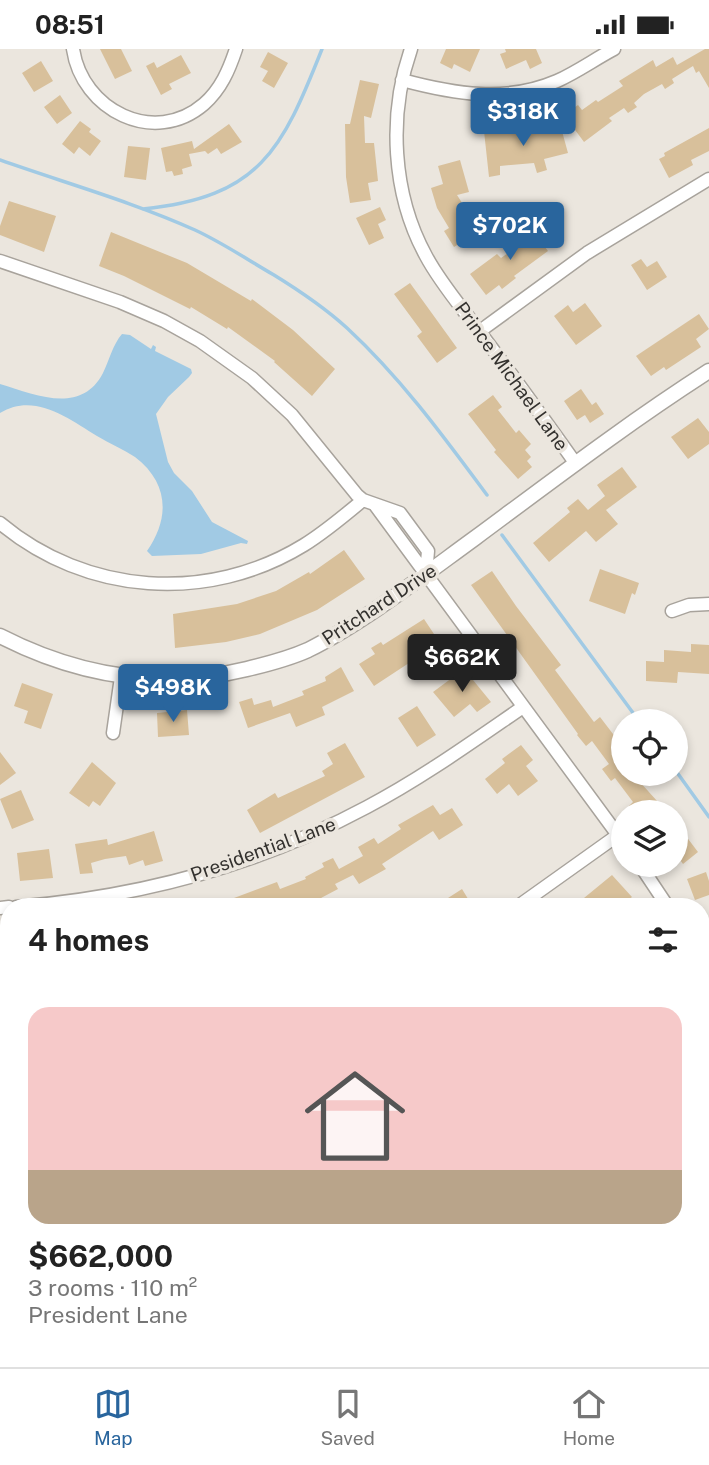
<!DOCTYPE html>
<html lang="en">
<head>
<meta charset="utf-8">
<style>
  body { margin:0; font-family:"Public Sans",sans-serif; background:#f6f6f6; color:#222; height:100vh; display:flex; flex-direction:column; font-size:26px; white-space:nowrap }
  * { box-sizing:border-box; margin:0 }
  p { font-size:23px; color:#767676 }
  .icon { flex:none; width:38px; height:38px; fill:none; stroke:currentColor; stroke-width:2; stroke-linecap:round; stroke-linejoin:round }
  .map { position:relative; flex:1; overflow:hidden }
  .side { position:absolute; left:0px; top:849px; width:710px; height:471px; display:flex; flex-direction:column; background:#fff; border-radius:28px 28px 0 0; box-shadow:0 4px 10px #0003 }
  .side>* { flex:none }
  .fabs { position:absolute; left:611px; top:660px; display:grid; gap:14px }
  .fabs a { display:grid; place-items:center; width:77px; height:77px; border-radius:50%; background:#fff; box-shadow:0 4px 10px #0003; font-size:35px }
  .price { position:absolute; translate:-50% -60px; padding:0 16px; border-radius:7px; background:#29659d; color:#fff; font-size:23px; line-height:46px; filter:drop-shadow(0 2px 4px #0008) }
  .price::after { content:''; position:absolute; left:50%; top:42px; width:21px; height:16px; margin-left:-10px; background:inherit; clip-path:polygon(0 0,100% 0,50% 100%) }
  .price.active { background:#222; color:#fff }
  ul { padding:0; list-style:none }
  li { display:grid; align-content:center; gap:14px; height:371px; padding:0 28px }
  li span { display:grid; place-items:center; height:217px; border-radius:21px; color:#555 }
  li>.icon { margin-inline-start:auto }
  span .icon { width:126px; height:126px; fill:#fffc; stroke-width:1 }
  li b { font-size:30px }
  h2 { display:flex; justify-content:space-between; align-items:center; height:84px; padding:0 28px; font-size:30px }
  .status { display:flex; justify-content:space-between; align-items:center; height:49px; padding:0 35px; background:#fff; direction:ltr }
  .status svg { height:19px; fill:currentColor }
  .tabs { display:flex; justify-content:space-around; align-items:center; height:98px; border-top:2px solid #e0e0e0; background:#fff; font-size:19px; color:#767676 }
  .tabs a { display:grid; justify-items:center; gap:4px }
  .tabs .active { color:#29659d }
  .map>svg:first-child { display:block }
  .forest { fill:#99c1a7 }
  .water { fill:#a1cae4 }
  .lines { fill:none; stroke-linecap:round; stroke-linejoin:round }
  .stream { stroke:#a1cae4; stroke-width:3.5 }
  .building { fill:#d8c09b }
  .minor-casing { stroke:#a8a39c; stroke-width:15 }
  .tertiary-casing { stroke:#a8a39c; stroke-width:17 }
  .minor { stroke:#fff; stroke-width:12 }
  .tertiary { stroke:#fff; stroke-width:14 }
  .labels { text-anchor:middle; stroke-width:7; stroke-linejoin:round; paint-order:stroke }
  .street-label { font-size:19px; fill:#33312e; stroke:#ebe6de }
</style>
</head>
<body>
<div class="status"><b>08:51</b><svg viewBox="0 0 49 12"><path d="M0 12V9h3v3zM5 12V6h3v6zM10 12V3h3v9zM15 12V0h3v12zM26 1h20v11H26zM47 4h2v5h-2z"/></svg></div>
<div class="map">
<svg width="709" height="1318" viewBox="0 0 709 1318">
  <rect width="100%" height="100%" fill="#ebe6de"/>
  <path class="forest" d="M709,1082V1176H702V1088Z"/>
  <path class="water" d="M122,285L130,286L151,300L153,296L156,298L155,302L191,320L192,324L189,328L168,348L156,365L168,413L174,424L192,442L212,473L248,492L247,495L241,494L201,505L152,507L147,502C170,469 169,434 135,408C123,400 110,395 97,387C68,369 34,343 0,364V335C36,346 81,366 103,324C109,312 113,295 122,285Z
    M9,1267V1311H96L73,1314L0,1315V1268Z"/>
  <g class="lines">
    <path class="stream" d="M0,111C65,134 133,153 195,181C223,194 248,211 274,226C300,242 325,259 347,279C401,329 444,388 487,446
      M143,160C260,148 282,101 322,0
      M502,486L639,672
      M676,722L709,768"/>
  </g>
  <path class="building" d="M100,0H121L132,22L115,30Z
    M446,0H480L470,23L454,15L452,20L440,14Z
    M505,0H536L542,14L530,20L526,11L506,20L500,5L506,3Z
    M705,0H709V39L699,22L696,24L693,17L672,30L674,34L665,40L662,35L644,45L634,54L637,58L628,64L624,59L609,69L612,72L584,93L564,66L578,56L582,61L596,51L598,53L623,37L619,32L653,11L656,18L673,8L677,16Z
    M268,3L288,14L274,39L262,32L268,22L260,18Z
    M181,6L191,24L169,35L172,40L161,46L146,17L154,13L157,19Z
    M41,12L53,32L34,43L22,24Z
    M360,31L379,35L371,69L364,67L365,94H374L378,132L368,134L371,151L350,154L346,128L345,75H350Z
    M60,46L72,64L57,75L44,58Z
    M80,72L91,80L89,83L101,92L90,107L79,98L74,105L62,95Z
    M229,75L242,93L221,105L217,99L208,105L205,102L189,105L192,117L182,120L183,125L174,127L172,122L166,123L161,99L192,92L194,100Z
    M560,75L568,104L544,110L547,121L537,124L534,114L500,117V126L489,128L484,82L500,81V84L540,77L541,80Z
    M709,79V102L691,111L693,116L669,129L659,110L665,107L664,104Z
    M128,97L150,99L146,131L124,128Z
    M460,111L469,143L457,146L480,182L454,198L444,182L449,179L437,159L431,139L443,135L438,117Z
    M9,152L56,167L44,203L0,186V177Z
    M380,158L386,171L378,175L384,189L369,196L356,169Z
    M527,174L548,202L514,227L516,229L502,240L499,236L486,246L470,225L497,205L501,209L521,195L513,185Z
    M111,183L187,214L251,252L252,250L293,281L335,320L312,347L274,313L275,312L228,278L227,280L191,258L190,260L124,227L99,217Z
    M641,210L647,218L657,212L667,228L647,241L631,216Z
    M410,234L457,299L437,314L417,287L422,283L394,245Z
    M585,254L602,277L576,296L554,267L568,256L573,263Z
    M699,265L709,280L696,290L701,298L666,321L664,318L651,327L636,307Z
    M581,340L592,356L596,353L604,365L590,374L585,366L577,371L564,352Z
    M493,346L502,358L498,361L516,384L519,381L531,395L525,401L531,408L527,412L532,418L518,430L494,403L496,401L468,365Z
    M698,369L709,383V395L688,410L671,388Z
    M622,418L637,438L606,461L618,475L596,493L586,482L549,513L533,494L570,463L567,459L578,450L588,461L605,447L597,436Z
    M344,501L365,530L317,561L260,585L226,593L175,599L173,565L237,555L276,542L309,523L310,525Z
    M600,520L639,534L635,546L632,544L625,565L589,552Z
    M492,522L516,557L561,616L555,621L594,673L600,668L623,698V724H649L639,732L667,763H634L629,757L633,753L615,729L611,732L602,720L609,715L592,692L586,697L577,686L578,685L471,536Z
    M424,570L442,597L411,617L409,614L374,637L359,615L375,605L371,599L381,593L383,596Z
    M691,595L709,596V625L678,623L677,634L646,632V612L664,613V601L691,603Z
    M341,618L354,642L322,658L325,666L296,678L290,664L248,679L239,653L252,649L254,656L271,651L273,658L304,646L302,642L326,632L325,628Z
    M464,620L491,653L477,663L470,655L454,668L433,643Z
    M22,634L53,645L41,680L24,674L28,662L14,657Z
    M417,657L436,686L417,698L398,669Z
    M187,661L189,686L158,688L157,664Z
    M345,694L365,728L260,784L247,761L275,744L278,749L325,727L322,722L333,715L327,704Z
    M521,696L533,711L526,717L538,732L518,747L509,735L497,745L485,730L505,714L502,710Z
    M0,703L16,724L0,736Z
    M92,713L116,734L100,757L93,752L89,758L69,744Z
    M21,741L34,771L12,780L0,750Z
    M433,756L440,766L452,759L463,776L439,791L433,782L382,815L386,820L359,835L353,826L335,835L338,840L304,858H210L277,833L280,840L306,830L305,828L324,818L322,814L333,809L339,820L363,807L358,798L374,789L378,795L401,780L398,776Z
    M676,774L698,803L683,815L676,805Z
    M154,782L163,812L145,817L143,811L129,816L126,807L105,810L91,814L93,824L80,825L75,795L107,790L108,796Z
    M49,800L53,829L20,832L17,804Z
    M706,823L709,832V846L695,851L687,830Z
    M612,826L632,848L619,858H591L584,849Z
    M462,840L473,858H434Z"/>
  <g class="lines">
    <defs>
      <path id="minor" d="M73,0C82,61 154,98 204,55C221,40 229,21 236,0
        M411,0C388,66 392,145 426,207C442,237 465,262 485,290C516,331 546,373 576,415
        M402,31C454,45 506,54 557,32C577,23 595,10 614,0
        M0,212L120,253L164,272L200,292L252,329L292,366L357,446L363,451L400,464L428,502L426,525
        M480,282L587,204L709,130
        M375,456L623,793
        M0,474C86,546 208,555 304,496C325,483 344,467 363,451
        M672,562L689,556L709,555
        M113,684L121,628
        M640,816L668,858
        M16,858C138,848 259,816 367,758C422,729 472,693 523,658
        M517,858L618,786
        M0,859L9,858
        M0,1020H9
        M0,1181H9
        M702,1260L709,1259
        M476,1318L498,1311"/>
      <path id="tertiary" d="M0,587C78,627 161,641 247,620C268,615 288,610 308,601C364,573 424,526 475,489C552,432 628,374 709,322"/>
    </defs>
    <use href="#minor" class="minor-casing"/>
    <use href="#tertiary" class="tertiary-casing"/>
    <use href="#minor" class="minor"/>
    <use href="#tertiary" class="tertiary"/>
  </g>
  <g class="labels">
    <g class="street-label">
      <text transform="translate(512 327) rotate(54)" y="7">Prince Michael Lane</text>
      <text transform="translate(379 555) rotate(-33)" y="7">Pritchard Drive</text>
      <text transform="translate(263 800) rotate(-20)" y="7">Presidential Lane</text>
    </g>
  </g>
</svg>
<div class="fabs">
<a><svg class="icon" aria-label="locate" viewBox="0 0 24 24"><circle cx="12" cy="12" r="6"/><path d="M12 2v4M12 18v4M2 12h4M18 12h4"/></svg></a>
<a><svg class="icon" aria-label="layers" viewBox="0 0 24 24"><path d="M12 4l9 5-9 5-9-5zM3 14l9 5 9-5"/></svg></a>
</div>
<b class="price" style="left:523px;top:99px">$318K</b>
<b class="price" style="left:510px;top:213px">$702K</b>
<b class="price active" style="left:462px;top:645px">$662K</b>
<b class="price" style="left:173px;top:675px">$498K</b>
<section class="side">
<h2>4 homes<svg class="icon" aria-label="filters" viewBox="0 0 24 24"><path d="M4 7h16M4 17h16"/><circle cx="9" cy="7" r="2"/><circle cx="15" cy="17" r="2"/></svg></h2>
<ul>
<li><span style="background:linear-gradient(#f6c9c9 75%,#b9a48a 0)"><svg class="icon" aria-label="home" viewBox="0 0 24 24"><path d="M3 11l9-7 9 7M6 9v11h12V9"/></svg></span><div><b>$662,000</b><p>3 rooms · 110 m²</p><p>President Lane</p></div></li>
</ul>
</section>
</div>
<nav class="tabs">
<a class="active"><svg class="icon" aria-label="map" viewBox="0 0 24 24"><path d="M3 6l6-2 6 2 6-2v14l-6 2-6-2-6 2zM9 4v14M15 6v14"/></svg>Map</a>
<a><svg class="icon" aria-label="saved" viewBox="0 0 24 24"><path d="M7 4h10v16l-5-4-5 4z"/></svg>Saved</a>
<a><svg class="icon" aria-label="home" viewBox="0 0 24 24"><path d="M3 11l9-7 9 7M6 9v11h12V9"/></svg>Home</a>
</nav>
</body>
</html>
